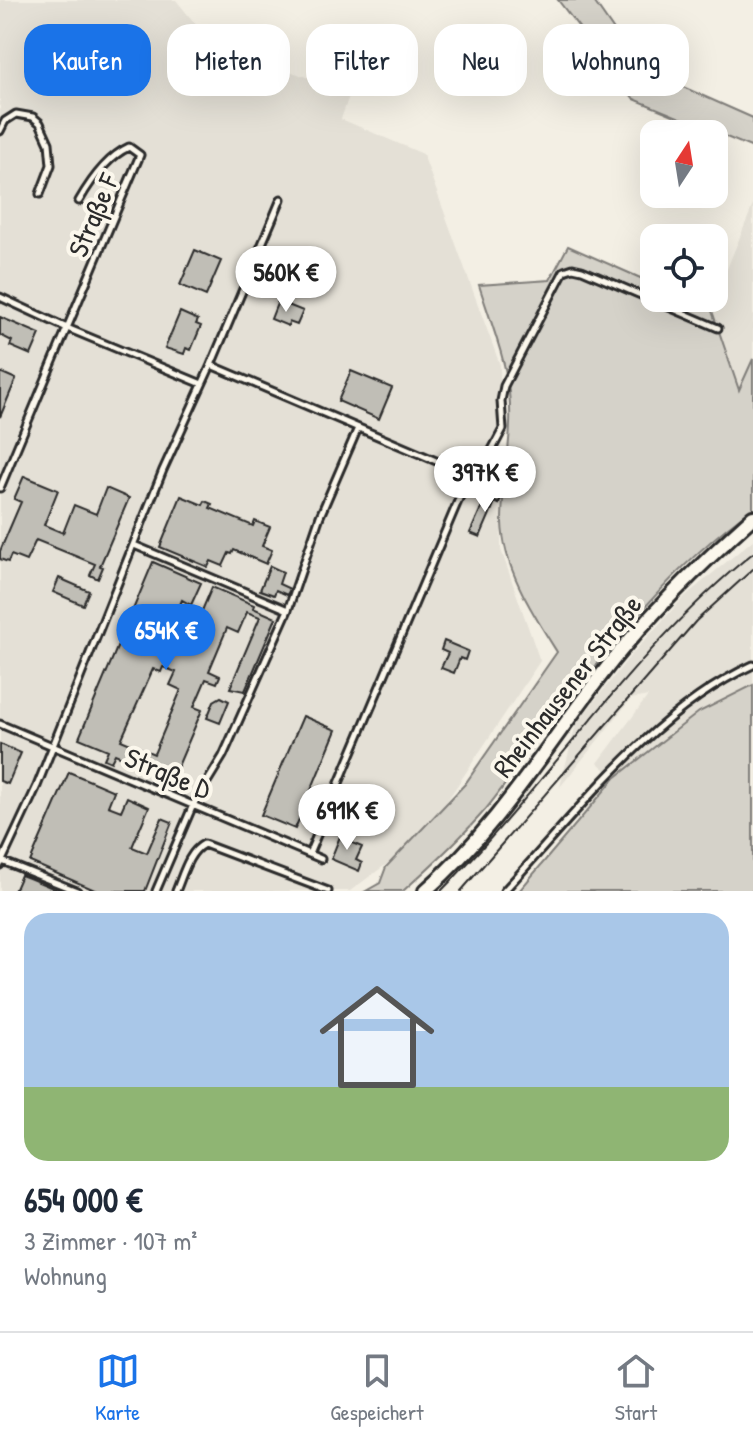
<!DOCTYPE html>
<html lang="de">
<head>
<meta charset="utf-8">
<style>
  body { margin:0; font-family:"Patrick Hand",sans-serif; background:#f6f6f7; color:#1f2937; height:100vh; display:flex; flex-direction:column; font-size:30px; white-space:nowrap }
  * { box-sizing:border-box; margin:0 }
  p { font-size:26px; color:#747a83 }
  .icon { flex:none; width:44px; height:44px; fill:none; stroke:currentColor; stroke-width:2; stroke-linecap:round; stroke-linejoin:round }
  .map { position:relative; height:891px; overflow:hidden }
  .side { display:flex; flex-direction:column; background:#fff; flex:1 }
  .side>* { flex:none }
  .guide { position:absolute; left:24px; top:24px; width:706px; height:72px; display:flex; gap:16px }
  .needle { width:52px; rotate:12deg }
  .controls { position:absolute; left:640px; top:120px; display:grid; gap:16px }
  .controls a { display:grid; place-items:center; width:88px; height:88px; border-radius:16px; background:#fff; box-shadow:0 8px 32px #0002; font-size:40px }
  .price { position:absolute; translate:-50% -68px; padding:0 18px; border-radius:28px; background:#fff; color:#222; font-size:26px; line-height:52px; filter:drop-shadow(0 2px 4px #0008) }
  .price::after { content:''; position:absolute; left:50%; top:48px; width:24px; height:18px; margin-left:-12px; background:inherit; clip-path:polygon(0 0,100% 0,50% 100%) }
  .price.selected { background:#1a73e8; color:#fff }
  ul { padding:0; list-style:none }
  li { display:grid; align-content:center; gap:16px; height:424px; padding:0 24px }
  li span { display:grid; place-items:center; height:248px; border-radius:24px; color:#555 }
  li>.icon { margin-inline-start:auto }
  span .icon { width:144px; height:144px; fill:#fffc; stroke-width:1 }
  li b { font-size:34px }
  .chip { padding:0 28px; border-radius:24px; background:#fff; box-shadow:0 8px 32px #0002; font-size:28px; line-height:72px }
  .chip.selected { background:#1a73e8; color:#fff }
  .tabs { display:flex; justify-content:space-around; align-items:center; height:112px; border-top:2px solid #e0e1e3; background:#fff; font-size:22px; color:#747a83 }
  .tabs a { display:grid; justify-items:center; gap:4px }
  .tabs .selected { color:#1a73e8 }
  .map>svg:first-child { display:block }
  .built { fill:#e4e0d6 }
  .green { fill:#d5d2c9; stroke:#807e7a; stroke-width:2 }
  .building { fill:#c0beb6; stroke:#2b2b2b; stroke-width:2; fill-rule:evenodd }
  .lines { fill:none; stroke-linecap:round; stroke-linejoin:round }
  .service-casing { stroke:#2b2b2b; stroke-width:11 }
  .tertiary-casing { stroke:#2b2b2b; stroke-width:18 }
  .service { stroke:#fbf7ec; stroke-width:5 }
  .tertiary { stroke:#fbf7ec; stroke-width:12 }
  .rail { stroke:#2b2b2b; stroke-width:2 }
  .labels { text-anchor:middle; stroke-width:8; stroke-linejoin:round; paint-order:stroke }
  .street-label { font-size:28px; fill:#2b2b2b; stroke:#fbf7ec }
</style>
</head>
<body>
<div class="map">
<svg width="753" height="891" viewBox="0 0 753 891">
  <rect width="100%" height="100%" fill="#f3efe4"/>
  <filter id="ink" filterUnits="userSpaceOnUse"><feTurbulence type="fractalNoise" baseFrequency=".0125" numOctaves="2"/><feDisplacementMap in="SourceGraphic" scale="16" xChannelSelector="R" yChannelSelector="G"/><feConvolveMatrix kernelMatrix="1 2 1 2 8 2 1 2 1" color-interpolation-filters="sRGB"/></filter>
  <g filter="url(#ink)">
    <path class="built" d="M0,0H176L210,42L350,93L341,119L423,154L500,365L501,550L540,661L437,816L388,863L350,891H0Z
      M753,205V359L739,391L711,308Z
      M753,540V685L699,712L615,778L598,763L648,696L631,699L560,787L576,724L631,655L684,597Z"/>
    <path class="green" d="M558,0H593L640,68L753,118V148L634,99Z
      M568,246L654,284V298H687L711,308L739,390L753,359V508C666,570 602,657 537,741C520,763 504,787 486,809C460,839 432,865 403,891H366L380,883L386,867L465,784L557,652C533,614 503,568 502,522C502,478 514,436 509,392C506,360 489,317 479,285L550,280Z
      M753,685V891H519L615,778L699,712Z"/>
    <path class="building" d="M195,250L221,261L206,296L180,285Z
      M278,301L303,311L297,325L289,322L288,326L271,319Z
      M180,312L198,320L196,324L201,326L191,350L186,348L184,354L165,348Z
      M0,317L40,334L31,355L10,346L12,341L0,335Z
      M351,371L392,388L379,419L338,401Z
      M0,372L16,379L0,417Z
      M24,476L58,490L44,525L63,533L74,505L96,514L106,488L129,498L100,566L103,567L98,579L90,575L95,564L36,540L26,561L11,555L8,562L0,559V551L21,502L14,499Z
      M488,492L501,498L499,504L495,502L480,537L470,533Z
      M181,496L203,505L205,501L212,504L210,508L253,526L255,521L270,527L262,546L272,550L266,564L234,550L232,554L229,553L223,566L211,561L208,567L160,547Z
      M153,562L201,583L191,605L182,600L171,626L174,627L168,641L173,643L171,648L183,653L185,651L212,587L254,605L253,608L276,618L245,691L230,688L260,617L247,612L238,633L227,628L209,671L220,676L217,683L206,679L194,707L202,710L173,778L115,754L111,762L104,759L108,750L79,738ZM163,667L176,672L170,685L181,690L154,754L121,740L153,669L161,672Z
      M270,566L283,572L279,584L290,589L287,595L276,590L274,595L260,590Z
      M59,578L89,591L83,605L53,592Z
      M444,641L468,651L465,660L460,658L454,673L441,668L448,653L441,650Z
      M221,697L229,701L220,723L207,718L214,701Z
      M303,716L336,730L295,829L261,815Z
      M0,744L21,753L8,784L0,781Z
      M69,772L114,791L108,806L121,811L127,797L149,807L132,847L147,853L162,818L172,822L145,891H97L30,862Z
      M341,834L355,837L352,843L362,847L356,860L362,863L359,871L331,859Z
      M21,875L29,878L60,891H14Z"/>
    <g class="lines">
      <defs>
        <path id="service" d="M0,131L5,121L16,114L33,117L40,123L49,143L51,165L40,194
          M0,297L67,328L140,155L129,147C107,157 91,180 79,201
          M211,365L281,199
          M0,488L67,328L202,384
          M134,545L288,610L223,756L193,805L156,891
          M288,610L320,516L358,428
          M0,724L321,859
          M309,854L469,475L479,474L503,429L501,401L504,386L564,271L573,268L582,270L718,328
          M2,861L77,891
          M0,865L37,786L163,470L211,365L469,475
          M176,891C183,875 188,852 204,844L328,891
          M504,891C578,811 653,711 753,665"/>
        <path id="tertiary" d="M425,891C501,825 551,738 613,660C655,608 703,562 753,517"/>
      </defs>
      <use href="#service" class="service-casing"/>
      <use href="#tertiary" class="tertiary-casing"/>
      <use href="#service" class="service"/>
      <use href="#tertiary" class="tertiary"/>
      <path class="rail" d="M441,891C549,783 633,649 753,553
        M461,891L696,621L753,569"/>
    </g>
  </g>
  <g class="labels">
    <g class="street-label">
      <text transform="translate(93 215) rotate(-67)" y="10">Straße F</text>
      <text transform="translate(567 686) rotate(-52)" y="10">Rheinhausener Straße</text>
      <text transform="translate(168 773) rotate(23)" y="10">Straße D</text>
    </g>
  </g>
</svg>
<div class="controls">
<a><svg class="needle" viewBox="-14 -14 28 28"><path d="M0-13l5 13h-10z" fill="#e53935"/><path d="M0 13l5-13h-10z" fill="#747a83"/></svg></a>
<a><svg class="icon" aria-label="locate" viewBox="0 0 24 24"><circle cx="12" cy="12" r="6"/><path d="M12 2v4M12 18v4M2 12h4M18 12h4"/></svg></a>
</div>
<b class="price" style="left:286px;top:314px">560K €</b>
<b class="price" style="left:485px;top:514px">397K €</b>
<b class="price selected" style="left:166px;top:672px">654K €</b>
<b class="price" style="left:347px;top:852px">691K €</b>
<div class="guide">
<a class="chip selected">Kaufen</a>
<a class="chip">Mieten</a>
<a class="chip">Filter</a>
<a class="chip">Neu</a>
<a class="chip">Wohnung</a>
</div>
</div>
<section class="side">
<ul>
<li><span style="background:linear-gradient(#a9c7e8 70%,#8fb573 0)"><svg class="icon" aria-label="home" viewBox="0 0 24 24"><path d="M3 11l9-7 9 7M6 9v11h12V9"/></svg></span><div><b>654 000 €</b><p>3 Zimmer · 107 m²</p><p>Wohnung</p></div></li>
</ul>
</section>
<nav class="tabs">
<a class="selected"><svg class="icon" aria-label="map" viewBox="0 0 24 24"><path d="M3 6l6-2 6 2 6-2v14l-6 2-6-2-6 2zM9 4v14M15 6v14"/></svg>Karte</a>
<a><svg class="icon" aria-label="saved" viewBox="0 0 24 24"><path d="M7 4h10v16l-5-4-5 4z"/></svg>Gespeichert</a>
<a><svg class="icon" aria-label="home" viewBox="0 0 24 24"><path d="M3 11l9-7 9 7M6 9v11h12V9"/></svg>Start</a>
</nav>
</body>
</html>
